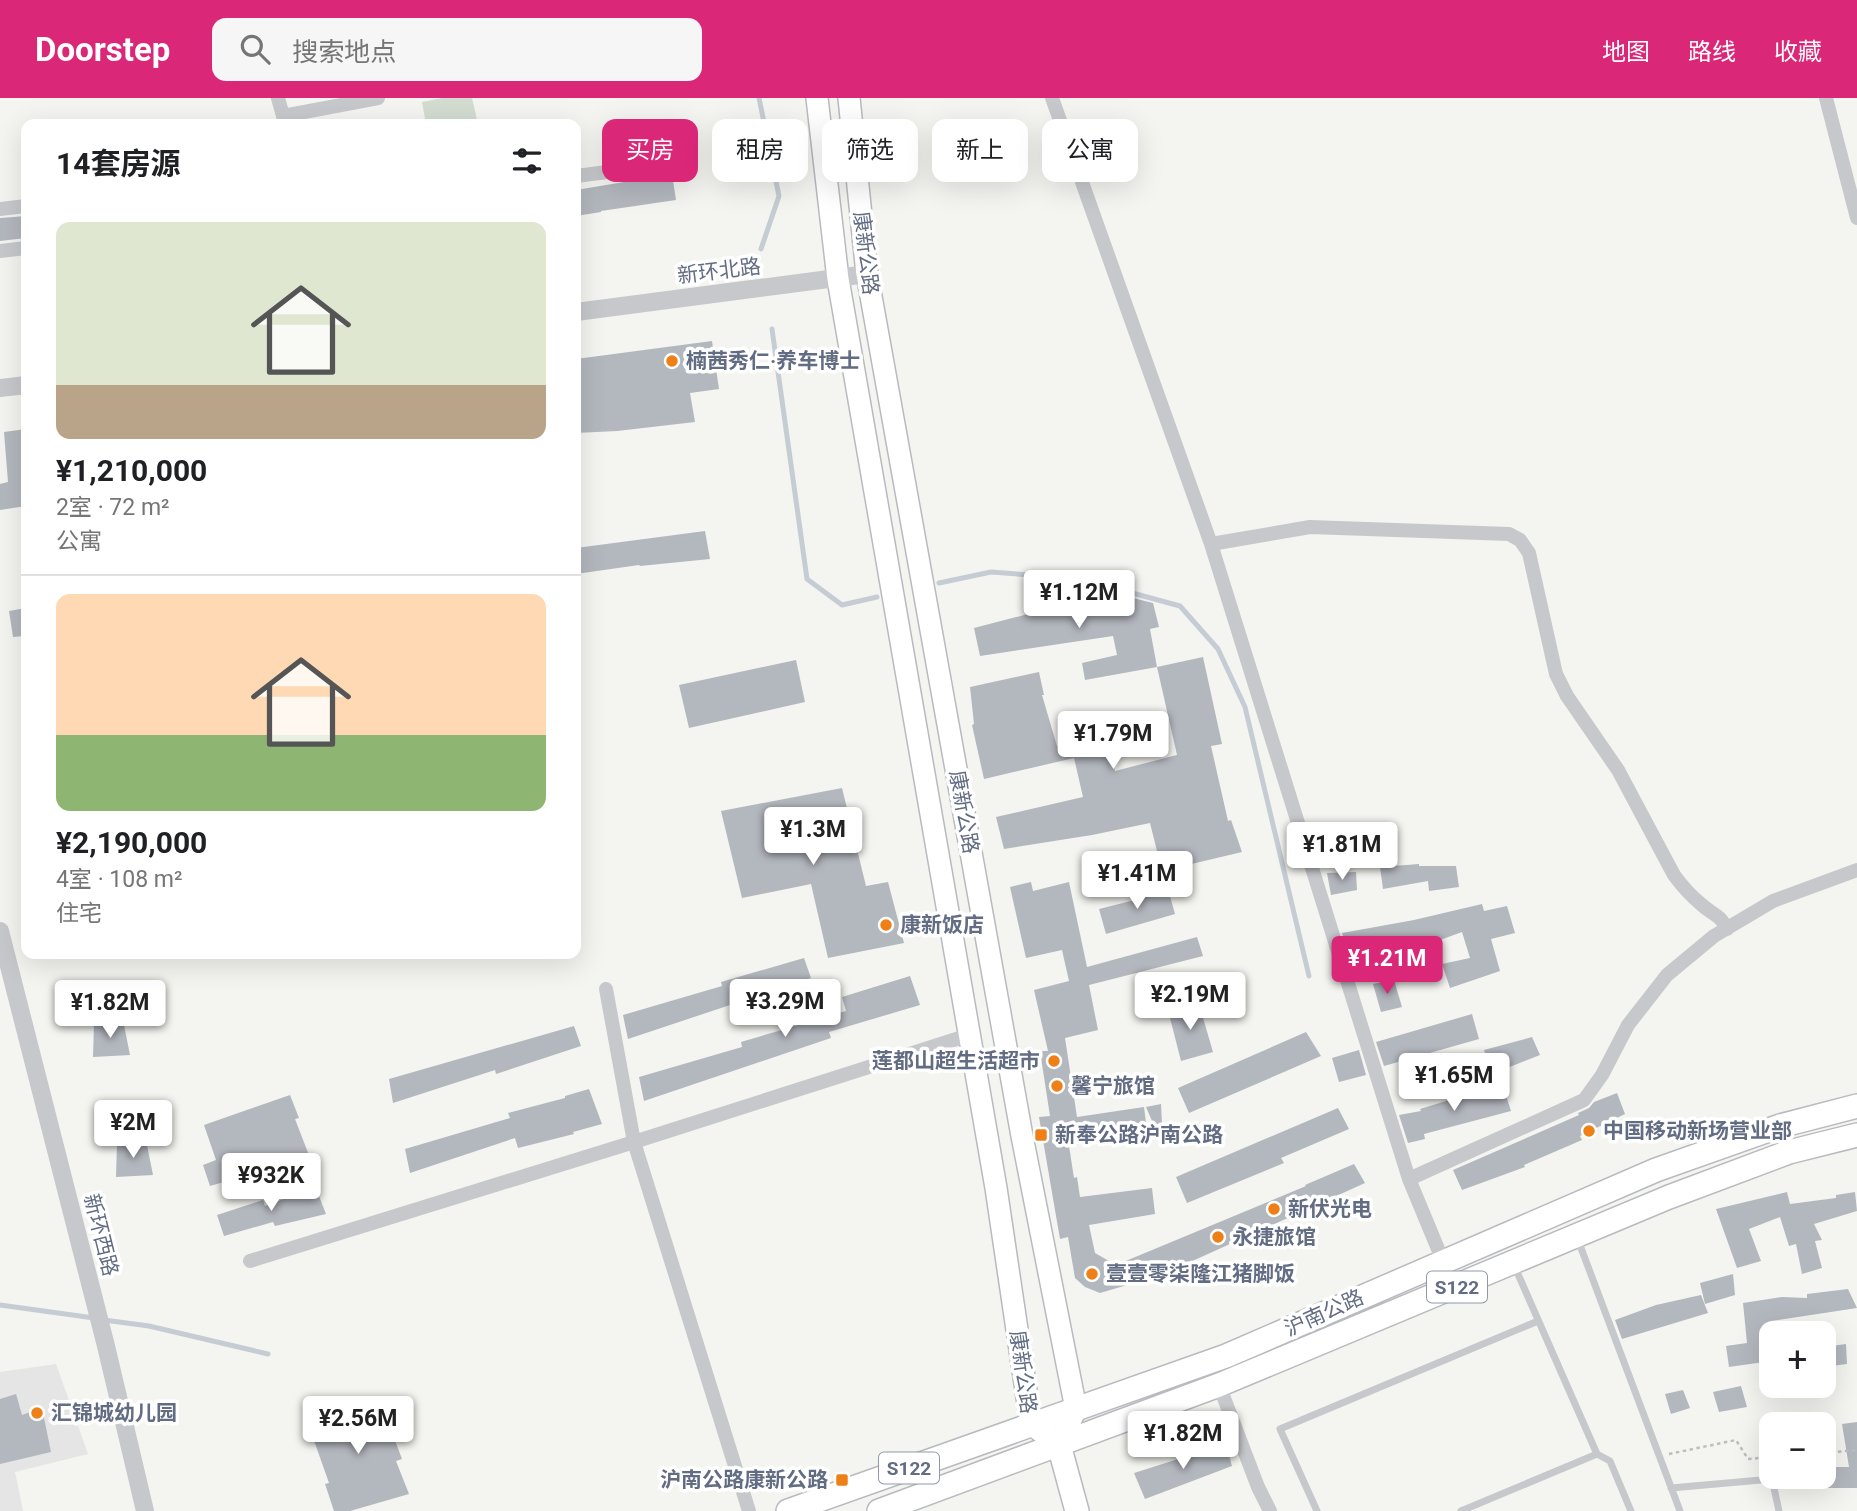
<!DOCTYPE html>
<html lang="zh">
<head>
<meta charset="utf-8">
<style>
  body { margin:0; font-family:Roboto,"Noto Sans SC",sans-serif; background:#f6f6f6; color:#202124; height:100vh; display:flex; flex-direction:column; font-size:26px; white-space:nowrap }
  * { box-sizing:border-box; margin:0 }
  p { font-size:23px; color:#757577 }
  .icon { flex:none; width:38px; height:38px; fill:none; stroke:currentColor; stroke-width:2; stroke-linecap:round; stroke-linejoin:round }
  .map { position:relative; flex:1; overflow:hidden }
  .drawer { position:absolute; left:21px; top:21px; width:560px; height:840px; display:flex; flex-direction:column; background:#fff; border-radius:14px; box-shadow:0 7px 28px #0002 }
  .drawer>* { flex:none }
  .guide { position:absolute; left:602px; top:21px; width:665px; height:63px; display:flex; gap:14px }
  .fabs { position:absolute; left:1759px; top:1223px; display:grid; gap:14px }
  .fabs a { display:grid; place-items:center; width:77px; height:77px; border-radius:14px; background:#fff; box-shadow:0 7px 28px #0002; font-size:35px }
  .price { position:absolute; translate:-50% -60px; padding:0 16px; border-radius:7px; background:#fff; color:#222; font-size:23px; line-height:46px; filter:drop-shadow(0 2px 4px #0008) }
  .price::after { content:''; position:absolute; left:50%; top:42px; width:21px; height:16px; margin-left:-10px; background:inherit; clip-path:polygon(0 0,100% 0,50% 100%) }
  .price.on { background:#db2777; color:#fff }
  ul { padding:0; list-style:none }
  li { display:grid; align-content:center; gap:14px; height:371px; padding:0 35px }
  li+li { border-top:2px solid #e0e0e0 }
  li span { display:grid; place-items:center; height:217px; border-radius:14px; color:#555 }
  li>.icon { margin-inline-start:auto }
  span .icon { width:126px; height:126px; fill:#fffc; stroke-width:1 }
  li b { font-size:30px }
  h2 { display:flex; justify-content:space-between; align-items:center; height:84px; padding:0 35px; font-size:30px }
  .chip { padding:0 24px; border-radius:14px; background:#fff; box-shadow:0 7px 28px #0002; font-size:24px; line-height:63px }
  .chip.on { background:#db2777; color:#fff }
  header { display:flex; align-items:center; gap:42px; box-sizing:border-box; height:98px; padding:0 35px; background:#db2777; color:#fff }
  header strong { font-size:33px }
  nav { display:flex; gap:38px; margin-inline-start:auto; font-size:24px }
  .search { width:490px; height:63px; background:#f6f6f6; display:flex; align-items:center; gap:18px; box-sizing:border-box; padding:0 24px; border-radius:14px; color:#757577; font-size:26px }
  .map>svg:first-child { display:block }
  .built { fill:#e4e5e4 }
  .green { fill:#d3dcd1 }
  .lines { fill:none; stroke-linecap:round; stroke-linejoin:round }
  .stream { stroke:#c6ccd4; stroke-width:5 }
  .building { fill:#b3b7be }
  .secondary-casing { stroke:#b8bac0; stroke-width:24 }
  .primary-casing { stroke:#b8babf; stroke-width:26 }
  .path { stroke:#bdbec1; stroke-width:2.5; stroke-dasharray:3.5 3.5; stroke-linecap:butt }
  .service { stroke:#c6c8cc; stroke-width:7 }
  .minor { stroke:#c6c8cc; stroke-width:14 }
  .tertiary { stroke:#c6c8cc; stroke-width:18 }
  .secondary { stroke:#fff; stroke-width:21 }
  .primary { stroke:#fff; stroke-width:23 }
  .poi-dot { fill:#ee8017; stroke:#fff; stroke-width:2.5 }
  .labels { text-anchor:middle; stroke-width:7; stroke-linejoin:round; paint-order:stroke }
  .shield { fill:#fff; stroke:#9198a8; stroke-width:2 }
  .shield-label { font-size:19px; font-weight:bold; fill:#626c83 }
  .street-label { font-size:21px; fill:#626c83; stroke:#fff }
  .poi-label { font-size:21px; font-weight:bold; fill:#626c83; stroke:#fff; text-anchor:start }
</style>
</head>
<body>
<header>
<strong>Doorstep</strong>
<div class="search"><svg class="icon" aria-label="search" viewBox="0 0 24 24"><circle cx="10" cy="10" r="6"/><path d="M15 15l6 6"/></svg>搜索地点</div>
<nav><a>地图</a><a>路线</a><a>收藏</a></nav>
</header>
<div class="map">
<svg width="1857" height="1413" viewBox="0 0 1857 1413">
  <rect width="100%" height="100%" fill="#f4f5f0"/>
  <path class="built" d="M56,1266L88,1356L15,1374L23,1413H0V1274Z"/>
  <path class="green" d="M442,0H472L478,26H426L422,4Z"/>
  <g class="lines">
    <path class="stream" d="M759,0L779,98L761,151
      M772,231L807,481L842,507L877,499
      M939,485L991,474L1081,481L1180,508L1218,551L1245,609L1309,878
      M0,1207L94,1220
      M104,1222L149,1228L268,1256"/>
  </g>
  <path class="building" d="M672,76L676,102L601,113V114L576,118V92Z
    M26,118V140L0,143V120Z
    M712,243L719,291L690,295L695,324L617,333L576,335V261Z
    M26,331V408L0,412V386L8,384L4,334Z
    M705,433L710,461L640,468L639,467L576,476V450Z
    M1061,491L1067,498L1133,500L1153,505L1159,529L1150,531L1157,569L1085,582L1082,565L1117,557L1113,538L980,558L974,530L1032,515L1030,498Z
    M26,510V538L13,539L9,513Z
    M1203,559L1222,646L1211,648L1228,723L1231,722L1242,754L1162,773L1150,725L1092,737L1004,751L996,719L1083,699L1074,660L984,681L972,627L974,626L970,589L1039,574L1044,597H1042L1057,648L1107,636L1115,673L1177,657L1157,569Z
    M796,562L805,604L689,630L679,587Z
    M842,690L866,788L888,784L904,845L828,860L811,786L742,800L721,713Z
    M1419,766V768H1456L1459,789L1429,793L1428,783L1383,791L1380,769Z
    M1356,774L1357,792L1331,797L1327,775Z
    M1031,784L1033,793L1069,784L1087,869L1197,839L1203,858L1089,887L1098,932L1065,940L1077,1019L1144,1009L1147,1033L1069,1048L1074,1080L1077,1079L1080,1099L1152,1090L1155,1116L1089,1127L1095,1155L1116,1167L1306,1088L1305,1087L1354,1066L1365,1085L1188,1165L1124,1188L1100,1195L1085,1189L1075,1180L1068,1139L1060,1141L1039,1019L1050,1018L1040,953H1048L1034,892L1069,883L1062,852L1026,860L1010,789Z
    M1168,791L1175,816L1106,836L1099,811L1135,802V799Z
    M1482,806L1484,813L1507,808L1515,835L1491,841L1500,873L1450,890L1442,866L1470,860L1462,834L1421,849L1351,862L1342,835L1414,822Z
    M804,860L811,880L628,941L623,917L722,888L721,884Z
    M910,878L920,907L829,934L831,940L644,1003L639,979L742,949L741,944L846,913L842,899Z
    M1394,882L1402,909L1381,914L1373,886Z
    M1199,906L1213,954L1181,963L1168,912Z
    M1472,916L1479,941L1384,968L1376,944Z
    M123,922L130,957L93,959L94,926Z
    M574,928L581,948L496,976L495,972L393,1005L389,981Z
    M1306,934L1321,958L1189,1015L1178,990Z
    M1532,939L1540,957L1492,976L1484,952Z
    M1359,952L1366,977L1339,984L1332,960Z
    M1503,988L1511,1013L1424,1036L1425,1041L1408,1045L1399,1017L1421,1013L1420,1011L1459,999V1001Z
    M589,991L602,1026L573,1034L574,1036L518,1050L515,1040L410,1075L405,1051L510,1020L508,1015L565,1000V998Z
    M1617,995L1625,1016L1580,1038L1582,1042L1524,1067L1525,1069L1462,1092L1453,1072L1579,1017L1578,1015L1589,1010L1594,1004Z
    M290,997L299,1020L295,1021L312,1065L261,1078L259,1074L210,1088L203,1067L216,1062L204,1027Z
    M1161,1006L1163,1045L1162,1046L1146,1009Z
    M1338,1010L1349,1031L1281,1060L1284,1065L1187,1105L1176,1079Z
    M146,1042L153,1077L116,1079L117,1046Z
    M317,1093L326,1116L275,1128L273,1124L224,1138L217,1117L263,1102L265,1108L289,1099L290,1101Z
    M1787,1094L1790,1106L1836,1100V1097L1855,1094L1857,1113L1814,1126L1822,1142L1815,1143L1822,1170L1802,1176L1796,1146L1789,1148L1780,1119L1749,1131L1761,1163L1737,1170L1716,1111Z
    M1733,1176L1735,1197L1705,1206L1700,1185Z
    M1848,1191L1857,1210L1771,1223V1261L1764,1262V1264L1729,1269L1726,1248L1747,1245L1743,1205L1782,1199L1807,1200V1196Z
    M1701,1197L1708,1215L1622,1241L1615,1222L1656,1207Z
    M1846,1246L1847,1266L1824,1269V1249Z
    M1741,1288L1747,1309L1719,1314L1713,1294Z
    M1683,1292L1690,1310L1671,1316L1665,1296Z
    M16,1296L22,1317L42,1310L51,1354L0,1366V1301Z
    M379,1300L402,1361L396,1363L409,1396L350,1413H334L325,1386L329,1385L306,1320Z
    M1857,1324V1390H1824V1369H1849L1842,1326Z
    M1226,1346L1232,1368L1145,1401L1134,1375Z"/>
  <g class="lines">
    <defs>
      <path id="secondary" d="M817,0L838,181L996,1090L1031,1326L1059,1347L1076,1311L1022,1038L867,176L849,0"/>
      <path id="primary" d="M1059,1347L1077,1413
        M788,1413L1226,1258L1656,1072L1780,1028L1857,1008
        M879,1413L1219,1287L1669,1099L1789,1054L1857,1037"/>
    </defs>
    <use href="#secondary" class="secondary-casing"/>
    <use href="#primary" class="primary-casing"/>
    <path class="path" d="M1824,1355L1857,1352
      M1669,1356L1736,1342L1748,1361L1771,1359"/>
    <path class="service" d="M1578,1142L1680,1413
      M1514,1167L1597,1356L1610,1363L1631,1413
      M1671,1390L1772,1381L1779,1413
      M1317,1413L1280,1331L1538,1223
      M1461,1413L1597,1356"/>
    <path class="minor" d="M278,0L285,25
      M1052,0L1211,446L1409,1081L1443,1163
      M1826,0L1857,120
      M283,18L378,0
      M576,78L670,66
      M0,111L26,108
      M0,153L26,150
      M1211,446L1310,429L1509,436L1520,442L1529,455L1556,576L1567,598L1618,672L1674,777C1682,788 1691,798 1702,807C1713,817 1720,816 1727,831
      M606,891L634,1044L749,1413
      M1409,1081L1584,1002L1602,977L1628,927L1667,877L1714,838L1773,803L1857,772
      M250,1163L634,1044L969,937
      M1219,1287L1258,1389L1270,1413"/>
    <path class="tertiary" d="M576,214L867,176
      M0,290L26,287
      M0,833L106,1248L145,1413"/>
    <use href="#secondary" class="secondary"/>
    <use href="#primary" class="primary"/>
  </g>
  <g class="poi-dot">
    <circle cx="672" cy="263" r="7"/>
    <circle cx="886" cy="827" r="7"/>
    <circle cx="1054" cy="963" r="7"/>
    <circle cx="1057" cy="988" r="7"/>
    <circle cx="1589" cy="1033" r="7"/>
    <rect x="1034" y="1030" width="14" height="14" rx="3.5"/>
    <circle cx="1274" cy="1111" r="7"/>
    <circle cx="1218" cy="1139" r="7"/>
    <circle cx="1092" cy="1176" r="7"/>
    <circle cx="37" cy="1315" r="7"/>
    <rect x="835" y="1375" width="14" height="14" rx="3.5"/>
  </g>
  <g class="labels">
    <g class="shield">
      <rect x="1427" y="1173.5" width="60" height="31" rx="5"/>
      <rect x="879" y="1354.5" width="60" height="31" rx="5"/>
    </g>
    <g class="shield-label">
      <text x="1457" y="1196">S122</text>
      <text x="909" y="1377">S122</text>
    </g>
    <g class="street-label">
      <text transform="translate(866 155) rotate(83)" y="7">康新公路</text>
      <text transform="translate(719 173) rotate(-7)" y="7">新环北路</text>
      <text transform="translate(964 714) rotate(80)" y="7">康新公路</text>
      <text transform="translate(101 1137) rotate(76)" y="7">新环西路</text>
      <text transform="translate(1324 1215) rotate(-24)" y="7">沪南公路</text>
      <text transform="translate(1023 1274) rotate(82)" y="7">康新公路</text>
    </g>
    <g class="poi-label">
      <text x="686" y="270">楠茜秀仁·养车博士</text>
      <text x="900" y="834">康新饭店</text>
      <text x="1040" y="970" text-anchor="end">莲都山超生活超市</text>
      <text x="1071" y="995">馨宁旅馆</text>
      <text x="1603" y="1040">中国移动新场营业部</text>
      <text x="1055" y="1044">新奉公路沪南公路</text>
      <text x="1288" y="1118">新伏光电</text>
      <text x="1232" y="1146">永捷旅馆</text>
      <text x="1106" y="1183">壹壹零柒隆江猪脚饭</text>
      <text x="51" y="1322">汇锦城幼儿园</text>
      <text x="828" y="1389" text-anchor="end">沪南公路康新公路</text>
    </g>
  </g>
</svg>
<div class="fabs">
<a>+</a>
<a>−</a>
</div>
<b class="price" style="left:1079px;top:532px">¥1.12M</b>
<b class="price" style="left:1113px;top:673px">¥1.79M</b>
<b class="price" style="left:813px;top:769px">¥1.3M</b>
<b class="price" style="left:1342px;top:784px">¥1.81M</b>
<b class="price" style="left:1137px;top:813px">¥1.41M</b>
<b class="price on" style="left:1387px;top:898px">¥1.21M</b>
<b class="price" style="left:1190px;top:934px">¥2.19M</b>
<b class="price" style="left:785px;top:941px">¥3.29M</b>
<b class="price" style="left:110px;top:942px">¥1.82M</b>
<b class="price" style="left:1454px;top:1015px">¥1.65M</b>
<b class="price" style="left:133px;top:1062px">¥2M</b>
<b class="price" style="left:271px;top:1115px">¥932K</b>
<b class="price" style="left:358px;top:1358px">¥2.56M</b>
<b class="price" style="left:1183px;top:1373px">¥1.82M</b>
<div class="guide">
<a class="chip on">买房</a>
<a class="chip">租房</a>
<a class="chip">筛选</a>
<a class="chip">新上</a>
<a class="chip">公寓</a>
</div>
<section class="drawer">
<h2>14套房源<svg class="icon" aria-label="filters" viewBox="0 0 24 24"><path d="M4 7h16M4 17h16"/><circle cx="9" cy="7" r="2"/><circle cx="15" cy="17" r="2"/></svg></h2>
<ul>
<li><span style="background:linear-gradient(#dfe7d0 75%,#b9a48a 0)"><svg class="icon" aria-label="home" viewBox="0 0 24 24"><path d="M3 11l9-7 9 7M6 9v11h12V9"/></svg></span><div><b>¥1,210,000</b><p>2室 · 72 m²</p><p>公寓</p></div></li>
<li><span style="background:linear-gradient(#ffd9b3 65%,#8fb573 0)"><svg class="icon" aria-label="home" viewBox="0 0 24 24"><path d="M3 11l9-7 9 7M6 9v11h12V9"/></svg></span><div><b>¥2,190,000</b><p>4室 · 108 m²</p><p>住宅</p></div></li>
</ul>
</section>
</div>
</body>
</html>
